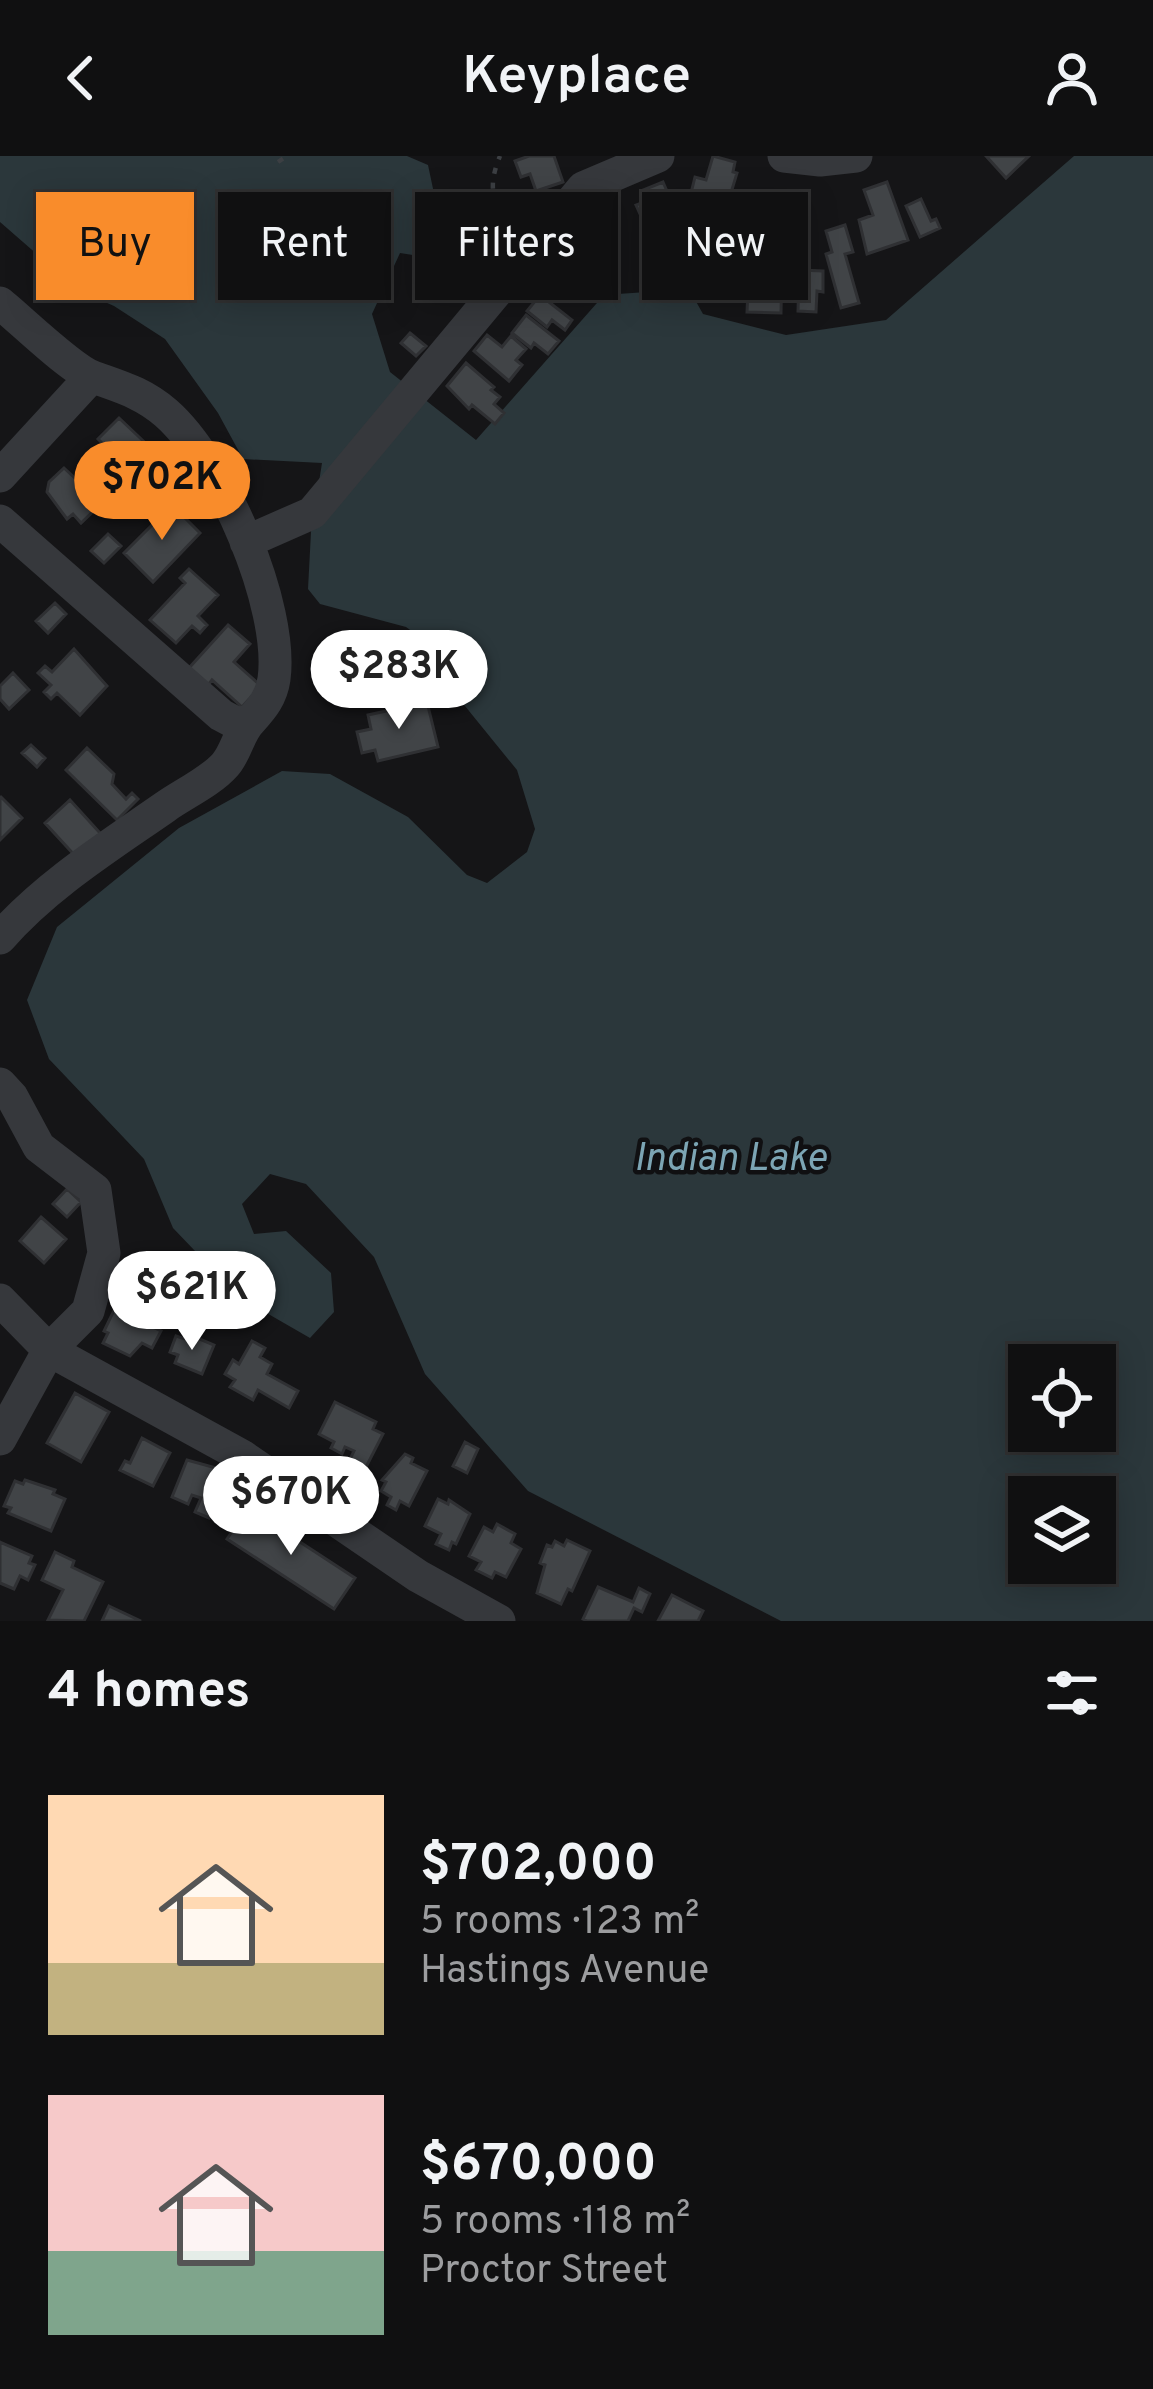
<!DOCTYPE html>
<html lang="en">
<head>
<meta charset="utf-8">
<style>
  body { margin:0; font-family:Overpass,sans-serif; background:#1e1e1f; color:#f1f3f6; height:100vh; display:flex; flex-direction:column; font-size:45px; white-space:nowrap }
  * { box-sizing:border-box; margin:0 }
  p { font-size:39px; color:#9c9d9f }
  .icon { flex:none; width:66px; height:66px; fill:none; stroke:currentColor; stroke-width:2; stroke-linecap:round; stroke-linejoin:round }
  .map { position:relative; height:1465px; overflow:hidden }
  .drawer { display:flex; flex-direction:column; background:#101011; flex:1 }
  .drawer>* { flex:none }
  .top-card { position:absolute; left:36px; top:36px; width:1083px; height:108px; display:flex; gap:24px }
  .buttons { position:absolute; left:1008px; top:1188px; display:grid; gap:24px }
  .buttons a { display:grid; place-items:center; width:108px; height:108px; border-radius:0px; background:#101011; box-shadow:0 6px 30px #0003,0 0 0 3px #303031; font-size:60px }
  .price { position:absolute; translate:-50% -102px; padding:0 27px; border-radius:42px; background:#fff; color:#222; font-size:39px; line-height:78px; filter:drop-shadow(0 3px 6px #0008) }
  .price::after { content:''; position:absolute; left:50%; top:72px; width:36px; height:27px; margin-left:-18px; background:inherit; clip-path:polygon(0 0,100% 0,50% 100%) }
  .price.active { background:#f98c2b; color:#111 }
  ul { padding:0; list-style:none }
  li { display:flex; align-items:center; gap:36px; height:300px; padding:0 48px }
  li span { display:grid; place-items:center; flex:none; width:336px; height:240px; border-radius:0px; color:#555 }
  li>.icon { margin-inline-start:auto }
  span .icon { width:144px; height:144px; fill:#fffc; stroke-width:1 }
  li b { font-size:51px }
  h2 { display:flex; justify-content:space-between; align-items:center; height:144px; padding:0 48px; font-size:51px }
  .tag { padding:0 42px; border-radius:0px; background:#101011; box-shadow:0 6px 30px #0003,0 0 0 3px #303031; font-size:42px; line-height:108px }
  .tag.active { background:#f98c2b; color:#111 }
  header { display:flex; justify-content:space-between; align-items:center; height:156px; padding:0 48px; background:#101011; font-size:54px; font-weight:600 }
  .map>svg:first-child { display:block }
  .water { fill:#2b373b; fill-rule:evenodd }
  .building { fill:#414447; stroke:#2f3033; stroke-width:3 }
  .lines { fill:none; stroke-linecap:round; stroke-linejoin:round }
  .path { stroke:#3c3f43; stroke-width:4.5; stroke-dasharray:6 9; stroke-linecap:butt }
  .minor { stroke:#36383c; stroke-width:33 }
  .labels { text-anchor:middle; stroke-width:9; stroke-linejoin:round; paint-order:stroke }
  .water-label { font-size:39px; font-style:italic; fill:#7ca5b4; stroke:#101012 }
</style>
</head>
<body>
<header><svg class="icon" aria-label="back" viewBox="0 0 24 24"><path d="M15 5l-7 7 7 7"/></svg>Keyplace<svg class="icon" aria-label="person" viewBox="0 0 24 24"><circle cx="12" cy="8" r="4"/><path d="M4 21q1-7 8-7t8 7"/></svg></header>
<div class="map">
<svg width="1153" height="1465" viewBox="0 0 1153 1465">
  <rect width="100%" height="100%" fill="#151517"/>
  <path class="water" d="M0,0H407L428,9L443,80L432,102L400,97L372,158L390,216L476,284L604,139L689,133L703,158L786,179L886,164L1074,0H1153V1465H781L528,1335L425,1218L374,1101L306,1028L270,1018L242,1048L254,1078L286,1075L331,1117L334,1156L310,1182L239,1141L173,1072L144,1003L49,903L27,844L57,771L179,672L282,615L330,618L408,661L467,719L487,727L527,696L535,673L517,614L452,534L438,494L406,471L320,448L308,433L311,376L322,307L243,303L218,257L165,183L114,150L78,134L0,66ZM1029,1209H1095V1275H1029ZM1029,1341H1095V1407H1029Z"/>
  <path class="building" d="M529,0H554L563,26L536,35L530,18L521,21L515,5Z
    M713,0L735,6L733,16L737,17L725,57L690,41L695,21L706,24Z
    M986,0H1029L1006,22Z
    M663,26L681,67L650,80L636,49L647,45L643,34Z
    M887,26L908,84L867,98L859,64L873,59L864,34Z
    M921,43L931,65L936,63L940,72L920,81L906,50Z
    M598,55L614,88L590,100L573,68Z
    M845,69L853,96L845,98L859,147L841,152L826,98L832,96L826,75Z
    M555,95L592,126L579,143L574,139L569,145L561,138L566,132L561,128L555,135L545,126L550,120L541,112Z
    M729,102L744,106L738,127L723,122Z
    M749,112L782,113L781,157L747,156Z
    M799,114L823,115V136L817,135L816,156L798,155Z
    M540,139L572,164L565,174L552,164L547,171L527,155Z
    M526,159L559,185L548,198L534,187L531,192L512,177Z
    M410,177L426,190L416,200L401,187Z
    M487,179L502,191L511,180L526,193L516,204L522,209L509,225L474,195Z
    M466,207L494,231L491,234L500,241L494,248L504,257L495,268L472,249L469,253L447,230Z
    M119,262L157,298L134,322L105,300L110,295L98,283Z
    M64,312L102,347L81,367L73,358L67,363L47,336L49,326Z
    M153,314L169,329L177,320L184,327L164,349L158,344L152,351L134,334Z
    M172,349L200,377L153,426L124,397Z
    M108,378L121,390L104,407L91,395Z
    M189,413L218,439L198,460L207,469L200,477L192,470L176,487L150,464L185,427L180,422Z
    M55,447L66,458L48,477L36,465Z
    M228,469L250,488L234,506L261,530L242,551L212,524L208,529L189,512Z
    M74,493L107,530L80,559L57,537L51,543L44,536L51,529L38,517L45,510L52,516Z
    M13,517L29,534L9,553L0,543V530Z
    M427,546L438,591L378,605L375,594L362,597L357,576L371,573L368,559Z
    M31,589L45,602L37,611L22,597Z
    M87,592L114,618L112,628L126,643L132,637L138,643L117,664L66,614Z
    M1,641L22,662L0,684V642Z
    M70,644L100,677L78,703L45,667Z
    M67,1033L81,1046L67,1061L53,1048Z
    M41,1061L66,1083L44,1107L20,1085Z
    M118,1146L154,1164L151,1170L161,1175L152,1192L142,1187L130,1200L103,1187L108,1177L104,1175Z
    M190,1179L214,1189L202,1218L175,1207L178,1199L170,1196L176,1180L188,1184Z
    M252,1185L265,1192L260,1201L272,1208L267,1218L298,1235L289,1252L258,1234L253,1244L230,1231L235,1224L225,1218L233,1204L239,1208Z
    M75,1237L109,1256L81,1306L47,1287Z
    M335,1246L376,1266L373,1273L383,1278L364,1315L348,1307L354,1295L345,1291L342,1298L331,1292L334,1286L319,1278Z
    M142,1282L170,1297L153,1330L120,1314L125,1305L130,1307Z
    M465,1286L478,1293L467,1317L453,1310Z
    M405,1298L413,1302L411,1307L427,1315L409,1350L400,1345L396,1354L387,1349L391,1341L381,1335L386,1326L382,1324Z
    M187,1304L220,1313L219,1317L227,1321L209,1362L195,1356L201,1342L192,1339L188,1348L172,1341Z
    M25,1324L55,1334L53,1338L65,1343L51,1375L8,1357L11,1352L4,1350L15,1325L23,1328Z
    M438,1343L448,1348L449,1344L470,1358L456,1388L452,1386L449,1394L436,1388L441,1378L425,1370Z
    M248,1352L355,1422L334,1453L227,1383Z
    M497,1368L515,1378L511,1387L521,1393L506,1421L495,1416L492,1422L476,1414L481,1406L469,1400L484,1371L493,1376Z
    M567,1384L590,1395L572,1435L568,1433L561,1448L537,1437L545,1409L540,1407L547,1389L552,1391L555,1385L564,1390Z
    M0,1386L32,1400L29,1407L35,1409L28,1424L20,1420L14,1433L0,1427Z
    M55,1396L74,1405L72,1411L103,1426L84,1465L48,1464L63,1434L42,1424Z
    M598,1431L633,1446L639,1432L650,1438L642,1456L634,1452L628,1465H587L583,1463Z
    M672,1439L703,1455L698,1465H658Z
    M109,1450L141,1465H102Z"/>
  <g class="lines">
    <path class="path" d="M278,6L287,0
      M497,47C489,32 494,15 500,0
      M444,64L487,73"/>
    <path class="minor" d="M784,0L820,4L856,0
      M0,147C21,164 71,213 93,221C121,231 143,237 166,257C221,305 284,450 274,523C271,544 259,555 247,569C238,581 235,598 225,609C210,626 183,638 165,651C109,690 45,730 0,782
      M0,320L91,221
      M0,365L221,559L236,567L249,566
      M246,386L312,357L583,32L658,0
      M0,928L12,941L39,991L95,1034L104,1097L88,1155L49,1194L0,1283
      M0,1144L49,1194L242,1300L418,1420L499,1465"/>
  </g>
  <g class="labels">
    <g class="water-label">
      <text x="730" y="1014">Indian Lake</text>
    </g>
  </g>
</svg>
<div class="buttons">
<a><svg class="icon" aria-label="locate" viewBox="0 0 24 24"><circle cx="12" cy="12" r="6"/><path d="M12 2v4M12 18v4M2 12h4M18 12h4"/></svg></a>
<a><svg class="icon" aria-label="layers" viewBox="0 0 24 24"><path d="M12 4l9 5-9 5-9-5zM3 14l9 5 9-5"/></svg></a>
</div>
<b class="price active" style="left:162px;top:387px">$702K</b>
<b class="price" style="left:399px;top:576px">$283K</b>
<b class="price" style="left:192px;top:1197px">$621K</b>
<b class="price" style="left:291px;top:1402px">$670K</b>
<div class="top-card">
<a class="tag active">Buy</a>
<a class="tag">Rent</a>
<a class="tag">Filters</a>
<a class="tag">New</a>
</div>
</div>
<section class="drawer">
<h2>4 homes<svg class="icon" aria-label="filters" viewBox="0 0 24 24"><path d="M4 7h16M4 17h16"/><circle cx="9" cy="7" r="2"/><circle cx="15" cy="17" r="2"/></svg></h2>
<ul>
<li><span style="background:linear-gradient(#ffd9b3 70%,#c2b280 0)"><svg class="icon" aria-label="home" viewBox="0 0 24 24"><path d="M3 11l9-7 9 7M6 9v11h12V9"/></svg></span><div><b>$702,000</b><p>5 rooms · 123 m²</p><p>Hastings Avenue</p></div></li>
<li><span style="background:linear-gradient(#f6c9c9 65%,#7fa58c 0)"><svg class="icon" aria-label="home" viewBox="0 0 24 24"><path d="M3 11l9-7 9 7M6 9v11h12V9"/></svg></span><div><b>$670,000</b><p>5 rooms · 118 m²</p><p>Proctor Street</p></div></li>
</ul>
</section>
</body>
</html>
